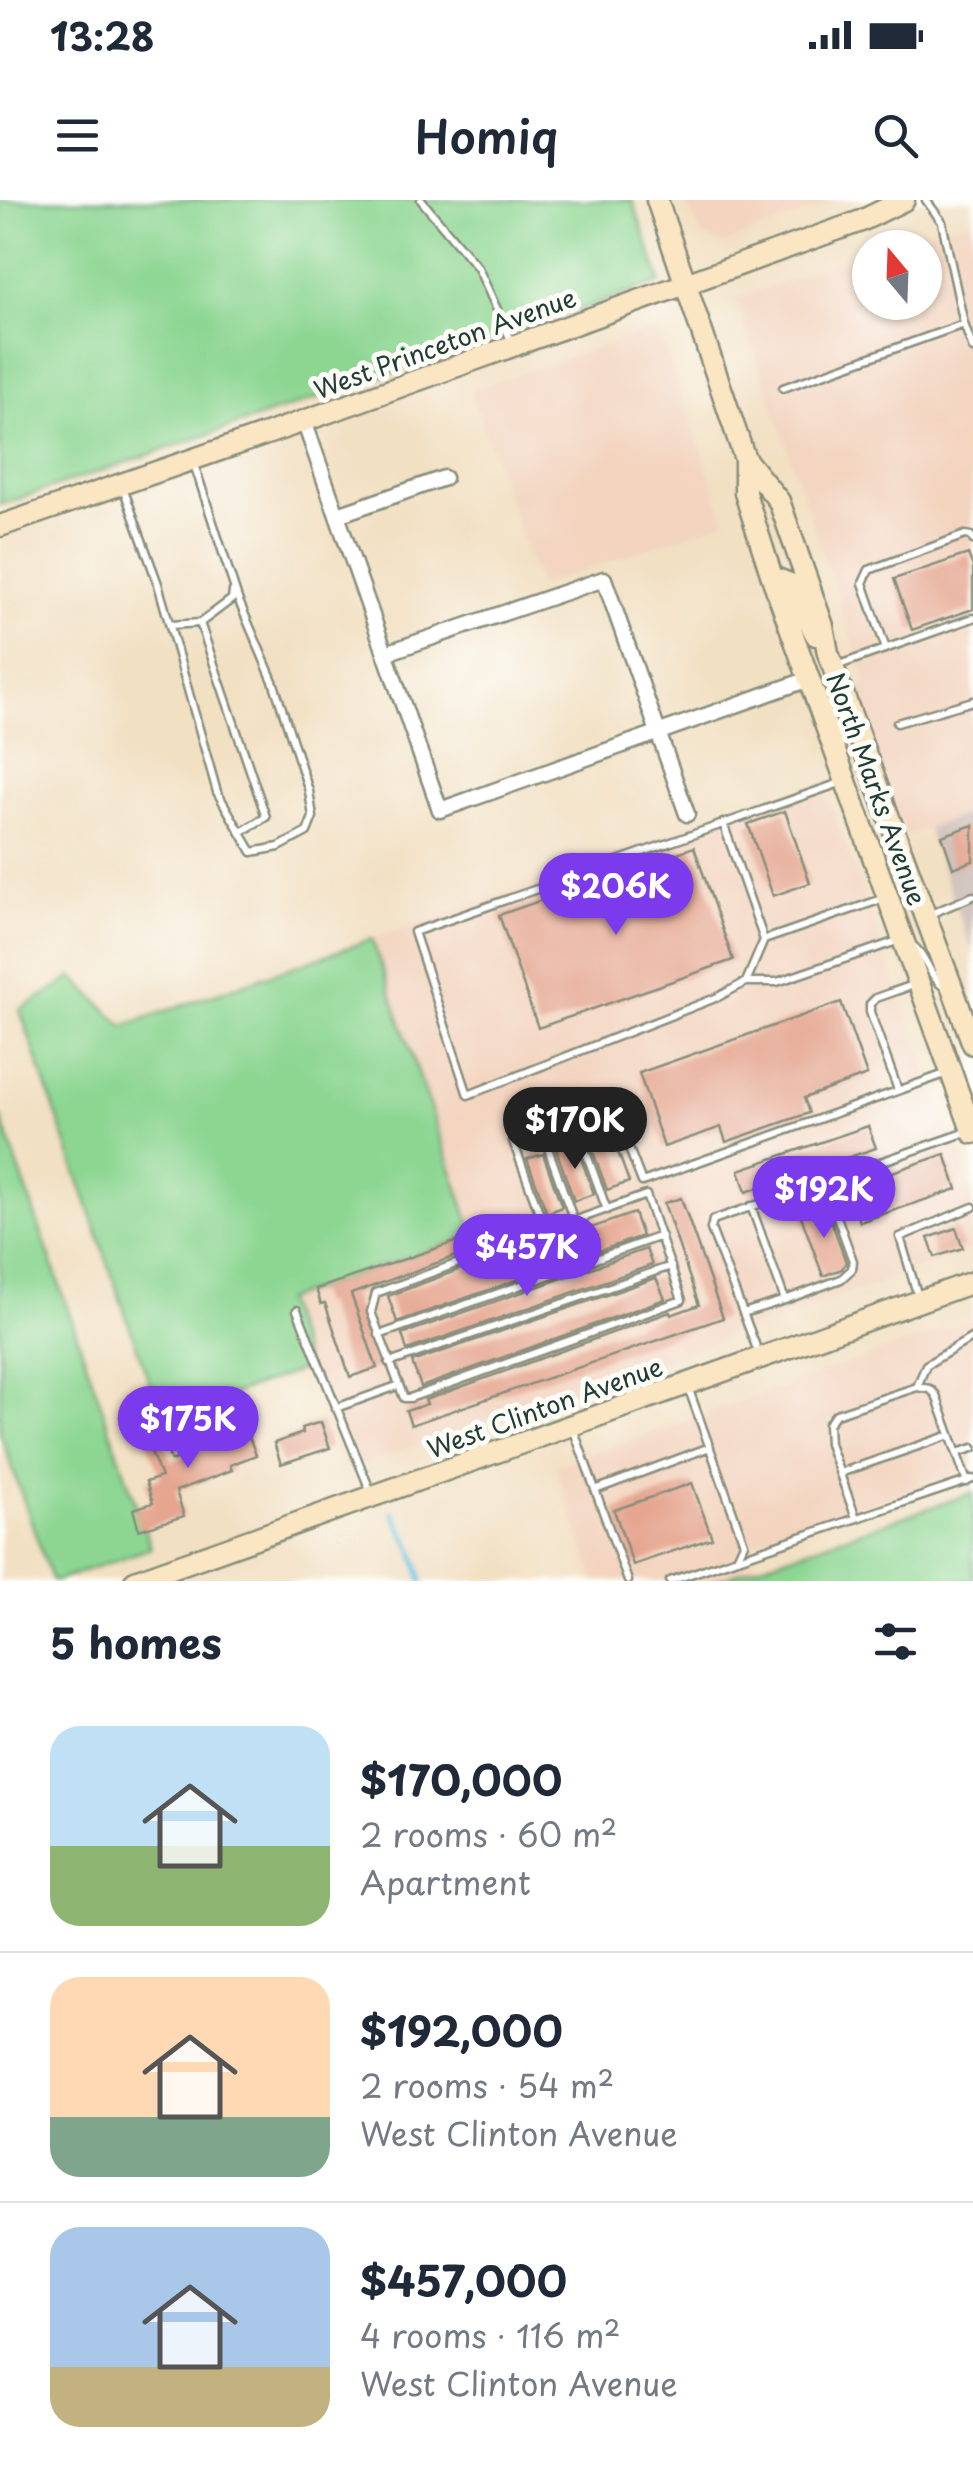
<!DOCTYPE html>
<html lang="en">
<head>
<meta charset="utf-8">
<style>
  body { margin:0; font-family:"Playpen Sans",sans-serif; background:#f2f2f3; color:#1f2937; height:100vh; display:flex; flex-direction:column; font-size:38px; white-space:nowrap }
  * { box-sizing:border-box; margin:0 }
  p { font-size:32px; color:#747a83 }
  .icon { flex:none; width:55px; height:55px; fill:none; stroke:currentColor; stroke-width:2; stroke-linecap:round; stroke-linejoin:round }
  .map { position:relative; height:1381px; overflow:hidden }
  .details { display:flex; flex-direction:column; background:#fff; flex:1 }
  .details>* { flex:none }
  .needle { width:65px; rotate:341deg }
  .controls { position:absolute; left:852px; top:30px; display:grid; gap:20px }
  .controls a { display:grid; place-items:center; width:90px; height:90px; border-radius:50%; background:#fff; box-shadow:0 2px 8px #0004; font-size:50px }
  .price { position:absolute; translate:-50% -85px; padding:0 22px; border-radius:35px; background:#7c3aed; color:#fff; font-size:32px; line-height:65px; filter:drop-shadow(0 2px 5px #0008) }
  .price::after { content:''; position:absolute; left:50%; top:60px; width:30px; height:22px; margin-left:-15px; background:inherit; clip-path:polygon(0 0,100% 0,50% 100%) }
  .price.selected { background:#222; color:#fff }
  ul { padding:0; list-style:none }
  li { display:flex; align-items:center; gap:30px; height:250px; padding:0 50px }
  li+li { border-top:2px solid #e0e1e3 }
  li span { display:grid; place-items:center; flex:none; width:280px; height:200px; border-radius:30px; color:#555 }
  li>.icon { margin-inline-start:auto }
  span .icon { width:120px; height:120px; fill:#fffc; stroke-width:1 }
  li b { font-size:42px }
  h2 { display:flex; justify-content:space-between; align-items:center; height:120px; padding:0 50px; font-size:42px }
  .status { display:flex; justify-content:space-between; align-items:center; height:70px; padding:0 50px; background:#fff; direction:ltr }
  .status svg { height:28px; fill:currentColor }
  header { display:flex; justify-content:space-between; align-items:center; height:130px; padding:0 50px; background:#fff; font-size:45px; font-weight:600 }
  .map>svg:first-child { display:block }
  .built { fill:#f3d4bf }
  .industrial { fill:#cfc0bb }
  .green { fill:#8cd692; stroke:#568a63; stroke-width:2.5 }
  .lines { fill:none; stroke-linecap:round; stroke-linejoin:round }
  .stream { stroke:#66c4e4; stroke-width:5 }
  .building { fill:#e5a58f }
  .lane-casing { stroke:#888e7c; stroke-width:11 }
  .street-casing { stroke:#888e7c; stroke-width:19 }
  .secondary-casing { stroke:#888e7c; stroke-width:25 }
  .lane { stroke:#fff; stroke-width:6 }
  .street { stroke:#fff; stroke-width:14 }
  .secondary { stroke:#fbe6c3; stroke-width:20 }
  .labels { text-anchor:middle; stroke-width:10; stroke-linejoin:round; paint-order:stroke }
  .street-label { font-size:25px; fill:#1f3d34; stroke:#fdfcf7 }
</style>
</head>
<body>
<div class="status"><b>13:28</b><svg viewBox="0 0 49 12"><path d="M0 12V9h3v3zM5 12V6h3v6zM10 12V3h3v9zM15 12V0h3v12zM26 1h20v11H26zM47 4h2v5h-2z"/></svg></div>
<header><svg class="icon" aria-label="menu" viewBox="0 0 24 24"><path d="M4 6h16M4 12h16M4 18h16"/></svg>Homiq<svg class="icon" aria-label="search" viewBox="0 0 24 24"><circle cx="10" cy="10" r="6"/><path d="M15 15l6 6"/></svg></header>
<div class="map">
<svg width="973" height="1381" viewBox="0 0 973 1381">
  <rect width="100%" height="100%" fill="#fdfcf7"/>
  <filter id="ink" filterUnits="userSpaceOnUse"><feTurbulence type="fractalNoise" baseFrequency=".01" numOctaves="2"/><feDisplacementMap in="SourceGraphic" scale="20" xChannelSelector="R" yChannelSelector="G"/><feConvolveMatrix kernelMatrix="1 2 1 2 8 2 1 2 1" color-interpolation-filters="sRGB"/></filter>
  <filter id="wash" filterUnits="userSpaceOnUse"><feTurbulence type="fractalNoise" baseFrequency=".0048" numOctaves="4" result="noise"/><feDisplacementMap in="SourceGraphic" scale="40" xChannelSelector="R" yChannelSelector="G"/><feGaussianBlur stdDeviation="2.25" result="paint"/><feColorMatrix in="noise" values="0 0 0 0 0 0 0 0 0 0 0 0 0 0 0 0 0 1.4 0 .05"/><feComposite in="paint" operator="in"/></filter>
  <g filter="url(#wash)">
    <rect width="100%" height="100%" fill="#f2e0c3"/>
    <path class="built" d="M685,0H839L723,44L702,36Z
      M973,21V612L904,636L853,489L867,483L736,99L870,50V102H925V48L877,47L923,31Z
      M658,128L726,321L539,386L470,190Z
      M822,581L973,995V1050L344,1271L283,1101L474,1035L372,739Z
      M973,1120V1268L749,1344L756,1366L715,1381H595L555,1266Z"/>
    <path class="industrial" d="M973,612V753L927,628Z"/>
    <path class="green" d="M0,0H632L661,82L0,305Z
      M372,739L474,1035L284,1100L307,1168L162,1219L20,810L73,777L123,826Z
      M0,914L151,1348L56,1381H52L0,1233Z
      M973,1293V1381H715Z"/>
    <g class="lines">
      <path class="stream" d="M393,1313L413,1350L422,1381"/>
    </g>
    <g id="blocks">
      <path class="building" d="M968,354L973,367V409L912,430L894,379Z
        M785,611L810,683L773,696L748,624Z
        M973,625V661L953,668L942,636Z
        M694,647L733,760L538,828L499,715Z
        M841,802L867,875L804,898L809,913L726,942L721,927L664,947L639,873Z
        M868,926L876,948L746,992L739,970Z
        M610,930L629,982L607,990L588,938Z
        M575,942L594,994L574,1001L556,949Z
        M543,954L562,1007L547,1013L527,959Z
        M945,954L957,989L860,1022L848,987Z
        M681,998L723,1118L411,1225L406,1211L427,1204L425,1200L670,1112L671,1115L699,1105L664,1003Z
        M826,1006L846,1062L842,1069L823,1076L801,1016Z
        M634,1013L642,1036L397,1122L388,1096L540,1040L542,1045Z
        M533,1019L536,1027L351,1094L377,1168L350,1177L325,1103L321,1104L316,1089L499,1027L500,1030Z
        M956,1028L963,1048L935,1057L928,1038Z
        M646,1049L652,1065L407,1150L402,1134Z
        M656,1078L665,1099L421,1187L412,1162Z
        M243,1221L256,1255L230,1265L232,1270L176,1291L184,1316L139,1330L133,1309L153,1303L146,1282L161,1277L143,1232L158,1226L171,1261L217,1244L214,1237L225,1233L224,1228Z
        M321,1222L330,1248L281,1264L274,1243L303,1233L301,1228Z
        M692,1283L712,1338L633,1365L614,1310Z"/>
    </g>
  </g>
  <g filter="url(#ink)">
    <use href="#blocks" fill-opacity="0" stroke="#888e7c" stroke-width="2.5"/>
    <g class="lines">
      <defs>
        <path id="lane" d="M421,0L478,68L511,140
          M926,0L942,22L964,124
          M783,188L964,124L973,149
          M122,285L158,384L217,592L252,652L279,647L307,632L313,617L309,591L273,481L238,399L193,261
          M200,423L266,617L241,632
          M170,425L200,423L232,399L233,391
          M886,449L863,383L869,370L965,335L971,336L973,340
          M839,465L973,418
          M897,523L973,501
          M723,623L764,740
          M882,699L764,740L746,782H777L900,740
          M928,715L973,696
          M911,744C927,755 928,776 945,788
          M746,782L718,797L468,895L414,732L840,583
          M898,890L870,812V804L876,798L913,785
          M572,914L607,1010
          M540,926L574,1021
          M546,1031L376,1093L371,1112L404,1198H410L682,1100L646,995L546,1031L513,941L519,933L609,904L614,910L642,982L945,874
          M785,1100L841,1079L852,1069L853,1061L824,981
          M919,1100L900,1037L973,1007
          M297,1110L370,1290
          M743,1113L785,1100L751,1006
          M379,1135L661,1036
          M760,1157L711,1029L713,1020L970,931
          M389,1163L671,1066
          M917,1187L926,1165L973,1137
          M336,1208L397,1186
          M574,1231L628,1381
          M957,1253L973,1248
          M840,1273L950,1235
          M595,1290L710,1247
          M856,1318L829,1244L828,1224L836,1214L917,1187L930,1189L936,1195L967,1282
          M738,1358L973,1279
          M670,1381L737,1358L744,1343L688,1187"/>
        <path id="street" d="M304,221L440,610L809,479
          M338,315L444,278
          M386,453L604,379L687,614"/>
        <path id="secondary" d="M657,0L745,259V293L772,377L973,933
          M745,259L779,301L823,426L828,453L973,844
          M0,326L304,221L861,21L904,0
          M772,377L790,384L816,435
          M135,1381L973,1082"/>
      </defs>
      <use href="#lane" class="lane-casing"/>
      <use href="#street" class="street-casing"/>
      <use href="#secondary" class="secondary-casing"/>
      <use href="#lane" class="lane"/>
      <use href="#street" class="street"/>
      <use href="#secondary" class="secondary"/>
    </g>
  </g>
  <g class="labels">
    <g class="street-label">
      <text transform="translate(445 144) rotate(-20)" y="9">West Princeton Avenue</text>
      <text transform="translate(876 589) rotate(70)" y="9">North Marks Avenue</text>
      <text transform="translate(545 1208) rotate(-20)" y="9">West Clinton Avenue</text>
    </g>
  </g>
</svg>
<div class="controls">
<a><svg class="needle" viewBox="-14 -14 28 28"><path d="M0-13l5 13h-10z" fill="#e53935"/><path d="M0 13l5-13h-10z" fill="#747a83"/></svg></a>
</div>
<b class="price" style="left:616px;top:738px">$206K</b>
<b class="price selected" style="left:575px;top:972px">$170K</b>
<b class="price" style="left:824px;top:1041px">$192K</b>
<b class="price" style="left:527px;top:1099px">$457K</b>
<b class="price" style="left:188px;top:1271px">$175K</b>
</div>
<section class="details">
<h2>5 homes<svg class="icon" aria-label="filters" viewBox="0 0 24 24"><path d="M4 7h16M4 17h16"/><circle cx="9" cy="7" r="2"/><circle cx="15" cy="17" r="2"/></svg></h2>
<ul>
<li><span style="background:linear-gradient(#bfe0f5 60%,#8fb573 0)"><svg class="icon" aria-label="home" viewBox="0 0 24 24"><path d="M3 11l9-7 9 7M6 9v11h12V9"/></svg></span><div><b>$170,000</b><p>2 rooms · 60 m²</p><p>Apartment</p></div></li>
<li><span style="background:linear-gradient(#ffd9b3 70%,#7fa58c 0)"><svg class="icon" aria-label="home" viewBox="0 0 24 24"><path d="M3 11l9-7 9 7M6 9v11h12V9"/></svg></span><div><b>$192,000</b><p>2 rooms · 54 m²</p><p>West Clinton Avenue</p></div></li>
<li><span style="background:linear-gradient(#a9c7e8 70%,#c2b280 0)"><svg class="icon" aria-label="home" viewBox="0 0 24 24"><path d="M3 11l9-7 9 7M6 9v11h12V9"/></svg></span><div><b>$457,000</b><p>4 rooms · 116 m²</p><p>West Clinton Avenue</p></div></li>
</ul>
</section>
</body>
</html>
